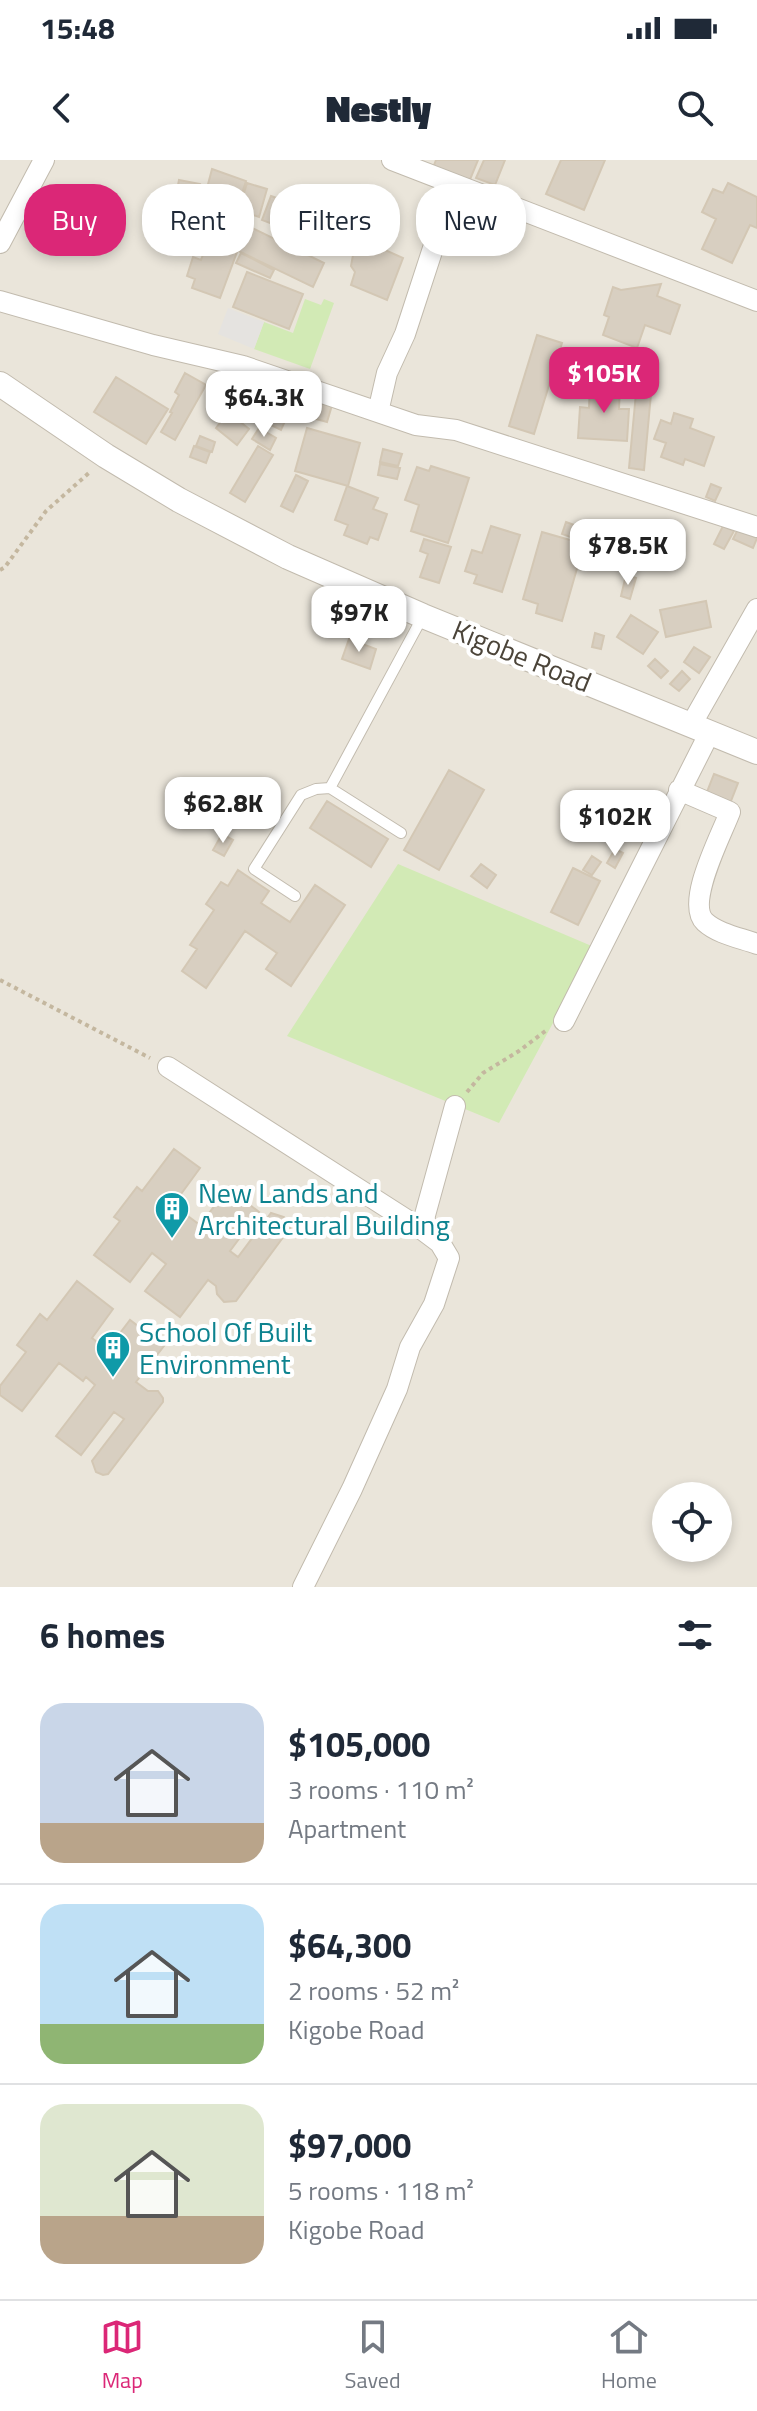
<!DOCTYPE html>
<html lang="en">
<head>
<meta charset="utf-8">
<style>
  body { margin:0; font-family:"Titillium Web",sans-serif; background:#f6f6f7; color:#1f2937; height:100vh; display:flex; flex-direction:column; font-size:30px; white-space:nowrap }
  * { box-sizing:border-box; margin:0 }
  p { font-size:26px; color:#747a83 }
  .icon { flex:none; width:44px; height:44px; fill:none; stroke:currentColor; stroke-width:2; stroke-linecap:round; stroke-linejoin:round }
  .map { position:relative; height:1427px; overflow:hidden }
  .panel { display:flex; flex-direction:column; background:#fff; flex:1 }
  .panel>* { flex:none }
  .banner { position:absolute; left:24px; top:24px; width:710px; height:72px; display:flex; gap:16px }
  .controls { position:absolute; left:652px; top:1322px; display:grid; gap:16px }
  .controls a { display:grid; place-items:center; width:80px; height:80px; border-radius:50%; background:#fff; box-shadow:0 4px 12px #0003; font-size:40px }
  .price { position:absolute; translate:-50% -68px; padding:0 18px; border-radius:16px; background:#fff; color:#222; font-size:26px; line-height:52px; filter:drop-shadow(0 2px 4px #0008) }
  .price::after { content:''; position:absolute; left:50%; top:48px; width:24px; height:18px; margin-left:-12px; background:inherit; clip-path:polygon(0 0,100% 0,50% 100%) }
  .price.on { background:#db2777; color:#fff }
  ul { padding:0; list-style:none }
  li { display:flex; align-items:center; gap:24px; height:200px; padding:0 40px }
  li+li { border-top:2px solid #e0e1e3 }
  li span { display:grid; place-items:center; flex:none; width:224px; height:160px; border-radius:24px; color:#555 }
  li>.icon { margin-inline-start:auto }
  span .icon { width:96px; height:96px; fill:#fffc; stroke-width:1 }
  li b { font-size:34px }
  h2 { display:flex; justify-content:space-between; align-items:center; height:96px; padding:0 40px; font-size:34px }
  .tag { padding:0 28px; border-radius:32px; background:#fff; box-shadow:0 4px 12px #0003; font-size:28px; line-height:72px }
  .tag.on { background:#db2777; color:#fff }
  .status { display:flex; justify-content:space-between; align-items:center; height:56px; padding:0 40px; background:#fff; direction:ltr }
  .status svg { height:22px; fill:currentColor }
  header { display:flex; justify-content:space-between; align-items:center; height:104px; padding:0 40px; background:#fff; font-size:36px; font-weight:800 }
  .menu { display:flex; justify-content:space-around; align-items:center; height:112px; border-top:2px solid #e0e1e3; background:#fff; font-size:22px; color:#747a83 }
  .menu a { display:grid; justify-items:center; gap:4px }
  .menu .on { color:#db2777 }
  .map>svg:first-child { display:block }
  .residential { fill:#eae5da; fill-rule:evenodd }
  .green { fill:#d2eab5 }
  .parking { fill:#e5e3e0 }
  .building { fill:#d8cfc1; stroke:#d3c7b4; stroke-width:2 }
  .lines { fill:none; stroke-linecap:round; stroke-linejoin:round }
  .service-casing { stroke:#c2bbae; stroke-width:12 }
  .minor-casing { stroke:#c2bbae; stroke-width:22 }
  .tertiary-casing { stroke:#c2bbae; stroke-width:26 }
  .path { stroke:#c4b79f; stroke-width:4; stroke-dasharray:4 4; stroke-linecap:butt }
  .service { stroke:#fff; stroke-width:10 }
  .minor { stroke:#fff; stroke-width:20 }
  .tertiary { stroke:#fff; stroke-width:24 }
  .labels { text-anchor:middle; stroke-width:8; stroke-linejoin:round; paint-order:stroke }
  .street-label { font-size:28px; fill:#4b4439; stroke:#fff }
  .culture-label { font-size:28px; fill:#0d838f; stroke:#fff; text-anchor:start }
</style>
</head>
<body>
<div class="status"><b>15:48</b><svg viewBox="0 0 49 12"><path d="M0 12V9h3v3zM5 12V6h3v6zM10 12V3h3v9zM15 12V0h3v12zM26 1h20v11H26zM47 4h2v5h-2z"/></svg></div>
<header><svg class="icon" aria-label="back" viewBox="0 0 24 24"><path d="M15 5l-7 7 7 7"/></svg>Nestly<svg class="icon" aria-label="search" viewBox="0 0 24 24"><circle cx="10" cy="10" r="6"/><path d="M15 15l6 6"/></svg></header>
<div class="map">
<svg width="757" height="1427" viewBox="0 0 757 1427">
  <rect width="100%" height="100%" fill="#f6f3ec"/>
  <path class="residential" d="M0,0H757V1427H0ZM666,1336H718V1388H666Z"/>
  <path class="green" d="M305,139L321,145L324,139L334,143L310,209L254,189L264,162L293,173Z
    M398,704L594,787L499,963L287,876Z"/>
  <path class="parking" d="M228,148L264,162L254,189L218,174Z"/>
  <path class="building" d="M436,0H478L469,22L433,8Z
    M484,0H505L495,25L476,18Z
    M561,0H605L584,50L546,34Z
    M212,9L246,21L237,49L207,28Z
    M179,20L200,24L195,50L174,46Z
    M247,23L267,29L259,57L239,50Z
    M728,23L757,37V68L750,65L732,103L702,89L716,59L702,52L713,29L723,33Z
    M271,36L305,48L296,73L262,60Z
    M212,49L233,59L222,81L202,71Z
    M316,52L345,63L334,90L305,79Z
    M236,60L324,103L313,127L224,84Z
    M208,81L237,92L220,138L192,128L195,119L187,116L193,97L201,100Z
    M367,82L403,98L387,140L351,125L355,112L351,106L353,95L363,91Z
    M241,93L274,110L270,118L236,103Z
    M247,112L303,134L289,169L233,147Z
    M661,124L657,136L680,145L670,174L645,165L637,188L603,175L609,157L604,155L613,127L621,130Z
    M537,175L562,183L534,274L509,266Z
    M219,212L226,217L219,230L211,225Z
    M185,213L206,225L175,280L161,272L172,253L170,252L179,235L175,232Z
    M116,217L168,249L146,284L94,252Z
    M230,224L263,239L268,228L294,241L281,270L221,241Z
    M590,224L620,226L619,249H629L627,281L578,278L580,247L589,248Z
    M636,233L651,234L644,310L629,308Z
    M303,234L333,242L327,262L298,254Z
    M228,252L249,269L237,285L216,268Z
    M674,253L693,259L690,268L714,277L704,306L685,299L683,305L661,297L666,283L654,279L661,260L671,264Z
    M259,268L276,278L270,290L252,279Z
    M307,268L360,283L348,326L295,311Z
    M200,276L215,282L212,292L196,286Z
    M194,286L210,292L206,303L190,297Z
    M258,286L273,295L245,342L230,333Z
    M383,289L402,294L398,306L380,302Z
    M380,304L400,308L397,319L378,315Z
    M431,306L469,318L448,383L411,371L419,345L405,340L417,307L429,311Z
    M296,315L308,321L293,352L281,346Z
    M711,324L721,328L715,341L706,337Z
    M347,326L378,338L373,349L387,354L378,380L370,377L367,384L344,375L348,365L335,360Z
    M566,362L588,370L584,382L562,374Z
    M644,365L659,372L645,406L629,399Z
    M491,366L520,375L502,432L474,423L477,415L465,411L472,390L482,393Z
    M723,366L734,371L724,389L714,384Z
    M738,369L757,378L753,388L733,379Z
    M542,372L584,384L562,461L536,453L538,444L523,439Z
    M424,379L451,387L439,423L420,417L428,394L420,391Z
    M626,415L636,418L630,439L621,436Z
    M706,441L711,467L666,477L660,450Z
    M631,455L658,472L643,494L617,477Z
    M595,473L604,476L601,489L592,487Z
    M349,479L376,489L370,509L342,499Z
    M694,487L710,497L699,513L684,502Z
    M655,499L668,511L661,518L648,506Z
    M682,511L690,519L679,531L670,524Z
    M449,610L484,630L439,710L404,690Z
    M714,614L738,623L729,646L705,637Z
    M327,641L388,679L371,707L310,668Z
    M222,674L233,680L224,696L213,690Z
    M615,689L623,693L615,708L607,703Z
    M592,696L601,702L592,715L583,710Z
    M481,704L496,715L487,728L471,716Z
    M573,708L600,721L578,765L551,752Z
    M238,710L269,731L261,743L290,762L315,725L345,745L291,826L266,809L277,793L245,771L206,828L182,811L197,789L190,785L214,750L206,744L221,722L228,726Z
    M174,989L200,1008L173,1045L200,1065L228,1028L259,1052L230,1091L238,1097L271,1053L284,1057L290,1068L236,1141L224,1142L217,1134L216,1126L208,1120L180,1157L145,1131L166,1104L152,1093L130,1122L94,1095L120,1061L114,1057L137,1027L142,1031Z
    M77,1121L113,1149L92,1178L107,1190L130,1160L164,1186L136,1222L148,1231H158L163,1238V1242L108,1314L103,1315L96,1312L92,1301L124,1259L114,1252L81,1295L56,1276L95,1225L86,1217L83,1221L59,1203L22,1251L0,1235V1226L26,1192L17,1185L40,1154L47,1160Z"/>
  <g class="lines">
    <defs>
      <path id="service" d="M330,628L401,673
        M295,736L254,709L301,635L316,629L330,628L423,456"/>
      <path id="minor" d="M392,0L757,141
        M0,83L44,0
        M0,141L153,185L243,206L416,265L456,270L757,367
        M378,252L387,213L405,174L454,24
        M691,565L757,449
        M679,630L730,652C721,676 685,743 705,762C718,774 741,778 757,784
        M564,861L709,574
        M168,907L424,1071L440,1083L449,1098L434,1144L410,1187L397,1229L352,1329L303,1427
        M424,1071L425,1055L455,946"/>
      <path id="tertiary" d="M0,224L106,296L179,340L288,397L423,456L757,592"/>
    </defs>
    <use href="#service" class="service-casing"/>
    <use href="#minor" class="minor-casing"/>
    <use href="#tertiary" class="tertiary-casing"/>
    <path class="path" d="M0,410L5,407L46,351L90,312
      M0,820L150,898
      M467,932L483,913L519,891L548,869"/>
    <use href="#service" class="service"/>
    <use href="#minor" class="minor"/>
    <use href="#tertiary" class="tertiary"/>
  </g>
  <defs>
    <symbol id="building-pin" viewBox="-11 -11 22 30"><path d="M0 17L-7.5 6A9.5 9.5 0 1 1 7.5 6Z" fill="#0f9aa8" stroke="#fff"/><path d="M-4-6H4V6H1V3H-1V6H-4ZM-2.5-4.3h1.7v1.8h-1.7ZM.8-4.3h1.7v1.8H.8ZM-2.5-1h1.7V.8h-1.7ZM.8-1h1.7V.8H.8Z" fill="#fff"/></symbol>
  </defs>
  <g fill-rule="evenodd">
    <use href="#building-pin" x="152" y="1029" width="40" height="54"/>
    <use href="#building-pin" x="93" y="1168" width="40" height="54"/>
  </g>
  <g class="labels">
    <g class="street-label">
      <text transform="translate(522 496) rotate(22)" y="10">Kigobe Road</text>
    </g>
    <g class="culture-label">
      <text x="198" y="1043">New Lands and<tspan x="198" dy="32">Architectural Building</tspan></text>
      <text x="139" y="1182">School Of Built<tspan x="139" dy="32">Environment</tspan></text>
    </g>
  </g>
</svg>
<div class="controls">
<a><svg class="icon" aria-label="locate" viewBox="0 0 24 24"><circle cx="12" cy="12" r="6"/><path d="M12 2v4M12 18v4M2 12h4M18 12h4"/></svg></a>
</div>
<b class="price on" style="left:604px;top:255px">$105K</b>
<b class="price" style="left:264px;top:279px">$64.3K</b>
<b class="price" style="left:628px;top:427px">$78.5K</b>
<b class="price" style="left:359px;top:494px">$97K</b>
<b class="price" style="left:223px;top:685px">$62.8K</b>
<b class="price" style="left:615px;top:698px">$102K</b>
<div class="banner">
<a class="tag on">Buy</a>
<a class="tag">Rent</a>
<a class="tag">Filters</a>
<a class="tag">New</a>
</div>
</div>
<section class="panel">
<h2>6 homes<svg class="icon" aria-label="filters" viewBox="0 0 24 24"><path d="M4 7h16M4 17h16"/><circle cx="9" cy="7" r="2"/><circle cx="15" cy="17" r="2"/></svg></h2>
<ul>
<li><span style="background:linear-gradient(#c9d6e8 75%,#b9a48a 0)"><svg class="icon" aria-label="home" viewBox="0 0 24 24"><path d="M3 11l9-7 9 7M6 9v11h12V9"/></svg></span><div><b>$105,000</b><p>3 rooms · 110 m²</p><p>Apartment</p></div></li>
<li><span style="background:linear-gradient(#bfe0f5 75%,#8fb573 0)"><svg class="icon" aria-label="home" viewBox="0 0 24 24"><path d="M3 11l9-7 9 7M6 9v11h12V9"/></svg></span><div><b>$64,300</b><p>2 rooms · 52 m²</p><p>Kigobe Road</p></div></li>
<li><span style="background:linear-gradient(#dfe7d0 70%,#b9a48a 0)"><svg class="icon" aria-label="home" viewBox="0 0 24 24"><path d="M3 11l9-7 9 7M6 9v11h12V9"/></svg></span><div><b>$97,000</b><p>5 rooms · 118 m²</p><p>Kigobe Road</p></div></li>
</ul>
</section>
<nav class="menu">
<a class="on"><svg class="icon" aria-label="map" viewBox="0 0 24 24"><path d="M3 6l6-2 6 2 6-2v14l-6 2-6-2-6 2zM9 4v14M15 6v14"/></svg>Map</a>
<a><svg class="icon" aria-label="saved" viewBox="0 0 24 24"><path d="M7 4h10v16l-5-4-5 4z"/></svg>Saved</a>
<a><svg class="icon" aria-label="home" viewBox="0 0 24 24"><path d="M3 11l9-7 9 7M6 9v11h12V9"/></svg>Home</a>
</nav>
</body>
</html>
